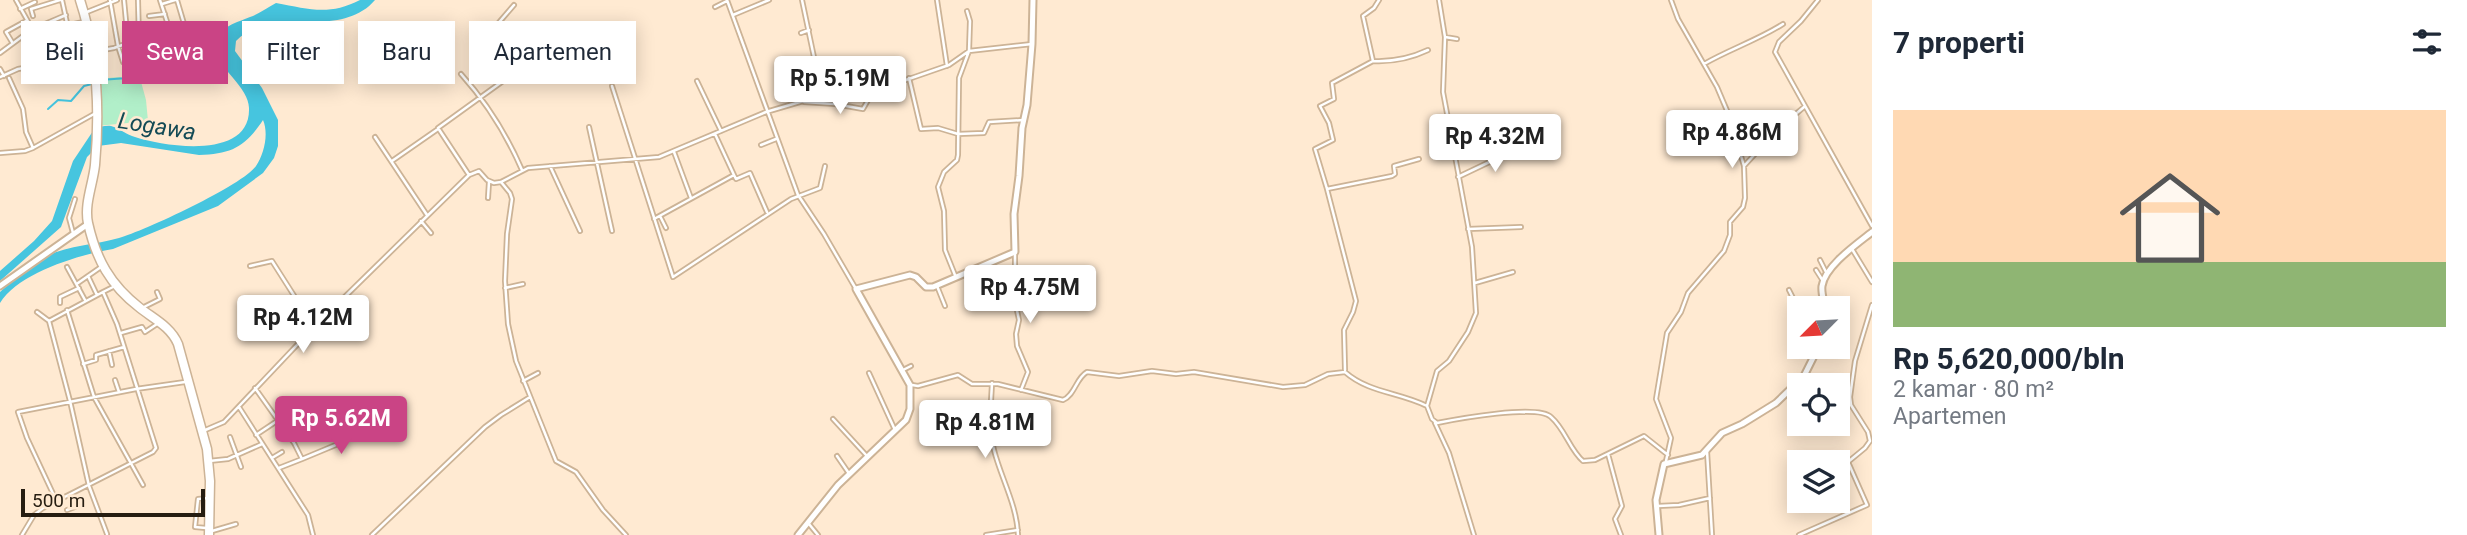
<!DOCTYPE html>
<html lang="id">
<head>
<meta charset="utf-8">
<style>
  body { margin:0; font-family:Roboto,sans-serif; background:#f2f2f3; color:#1f2937; height:100vh; display:flex; flex-direction:column; font-size:26px; white-space:nowrap }
  * { box-sizing:border-box; margin:0 }
  p { font-size:23px; color:#747a83 }
  .icon { flex:none; width:38px; height:38px; fill:none; stroke:currentColor; stroke-width:2; stroke-linecap:round; stroke-linejoin:round }
  .map { position:relative; flex:1; overflow:hidden }
  .side { display:flex; flex-direction:column; background:#fff; width:595px }
  .side>* { flex:none }
  .banner { position:absolute; left:21px; top:21px; width:665px; height:63px; display:flex; gap:14px }
  .needle { width:46px; rotate:246deg }
  .controls { position:absolute; left:1787px; top:296px; display:grid; gap:14px }
  .controls a { display:grid; place-items:center; width:63px; height:63px; border-radius:0px; background:#fff; box-shadow:0 4px 18px #0003; font-size:35px }
  .scale { position:absolute; left:21px; bottom:18px; width:184px; box-sizing:border-box; padding-left:7px; border:4px solid #261d11; border-top:0; font-size:19px; line-height:24px; white-space:nowrap; color:#261d11; -webkit-text-stroke:5px #ffead2; paint-order:stroke }
  .price { position:absolute; translate:-50% -60px; padding:0 16px; border-radius:7px; background:#fff; color:#222; font-size:23px; line-height:46px; filter:drop-shadow(0 2px 4px #0008) }
  .price::after { content:''; position:absolute; left:50%; top:42px; width:21px; height:16px; margin-left:-10px; background:inherit; clip-path:polygon(0 0,100% 0,50% 100%) }
  .price.on { background:#ca4485; color:#fff }
  ul { padding:0; list-style:none }
  li { display:grid; align-content:center; gap:14px; height:371px; padding:0 21px }
  li span { display:grid; place-items:center; height:217px; border-radius:0px; color:#555 }
  li>.icon { margin-inline-start:auto }
  span .icon { width:126px; height:126px; fill:#fffc; stroke-width:1 }
  li b { font-size:30px }
  h2 { display:flex; justify-content:space-between; align-items:center; height:84px; padding:0 21px; font-size:30px }
  .chip { padding:0 24px; border-radius:0px; background:#fff; box-shadow:0 4px 18px #0003; font-size:24px; line-height:63px }
  .chip.on { background:#ca4485; color:#fff }
  main { display:flex; flex:1; min-height:0 }
  .map>svg:first-child { display:block }
  .green { fill:#b1efc9 }
  .water { fill:#46c5df }
  .lines { fill:none; stroke-linecap:round; stroke-linejoin:round }
  .stream { stroke:#46c5df; stroke-width:2 }
  .street-casing { stroke:#ccb396; stroke-width:6 }
  .secondary-casing { stroke:#ccb396; stroke-width:9 }
  .highway-casing { stroke:#ccb396; stroke-width:11 }
  .street { stroke:#fff; stroke-width:2.5 }
  .secondary { stroke:#fff; stroke-width:5 }
  .highway { stroke:#fff; stroke-width:8 }
  .labels { text-anchor:middle; stroke-width:5; stroke-linejoin:round; paint-order:stroke }
  .water-label { font-size:23px; font-style:italic; fill:#134a55; stroke:#ffead2 }
</style>
</head>
<body>
<main>
<div class="map">
<svg width="1872" height="535" viewBox="0 0 1872 535">
  <rect width="100%" height="100%" fill="#ffead2"/>
  <path class="green" d="M120,77L128,82L140,78L146,100L148,121L97,126L95,79Z"/>
  <path class="water" d="M360,0H375C340,41 271,5 236,41L235,51L262,88L278,120V146L274,158L263,173L218,206L113,249C81,254 18,273 0,303V292C14,280 30,264 47,256C70,245 95,245 119,238C144,231 243,185 256,166C264,154 269,134 263,120C245,147 232,154 199,155L121,143L98,146L87,157L61,227L0,281V271L34,241L52,221L73,161L95,128C99,127 107,125 111,126C119,128 127,135 135,137C166,147 251,160 249,108C249,88 219,68 212,48C218,27 233,24 250,17C259,14 268,7 276,3C309,9 329,16 360,0Z"/>
  <g class="lines">
    <path class="stream" d="M100,80L128,78L146,72L162,73L176,59L212,48
      M48,109L58,100L71,101L84,86L92,84"/>
    <defs>
      <path id="street" d="M16,0L54,68
        M62,0L67,23L70,25
        M110,0L118,46L123,62
        M124,0L128,42
        M177,0L185,27
        M727,0L798,195L824,234L856,289
        M937,0L947,66
        M1379,0L1374,8L1363,16L1373,61C1393,62 1409,59 1428,50
        M1439,0L1445,37L1443,92L1472,247L1476,313L1468,332L1449,361L1437,371L1427,406L1432,419L1437,423C1457,419 1538,404 1551,417C1565,429 1570,450 1583,461L1595,460L1644,436L1668,455
        M1818,0L1801,21L1779,42L1775,52L1872,226
        M162,4L175,0
        M715,7L727,1
        M20,9L35,2
        M87,12L117,0
        M733,15L769,0
        M33,16L31,9L60,0
        M149,16L165,14
        M801,33L809,30
        M139,35L156,37L171,34L160,0
        M1445,37L1457,39
        M139,39L143,56
        M12,42L6,32L26,21
        M76,42L90,39
        M92,52L114,48L139,39L138,0
        M0,53L31,30L66,15
        M165,54L176,50L171,34L183,32L185,27L202,25
        M493,64L518,50
        M1704,64C1730,49 1758,40 1783,24
        M0,69L4,76
        M480,70L494,66
        M46,73L69,60L91,54
        M461,74C487,103 506,133 522,170
        M0,77L18,69L35,66L70,25L83,22
        M9,78L23,109L26,132L33,148
        M909,78L921,129L938,128L958,134L984,133L989,122L1024,120
        M502,81L484,47L483,41L514,5
        M697,81L721,131
        M612,86L673,277L791,199L820,188L825,166
        M804,102L835,104L863,109L872,93L877,90L949,65L969,51L1032,44
        M589,127L612,231
        M375,137L427,215
        M761,145L776,139
        M674,152L691,198
        M0,153L25,151L33,148L94,114
        M392,161L438,129
        M550,166L580,231
        M1744,166L1777,130L1804,107
        M469,175L438,128L517,71
        M734,175L736,179L750,173L767,212
        M1458,177L1523,146
        M501,182L510,193L512,199L507,234L505,281L508,324L516,361L556,461L576,472L603,510L626,535
        M1327,189L1315,149L1333,140L1329,123L1320,106L1334,99L1332,83L1373,61
        M488,198L489,182
        M660,216L666,228
        M654,219L734,175L715,134
        M421,221L431,233
        M1468,229L1521,227
        M73,233L69,218L75,199
        M1852,249L1872,282
        M1015,252V301L1019,320L1016,334L1017,346L1028,372L1021,390
        M1820,260L1827,274
        M250,266L272,261L314,327
        M67,267L85,300
        M1816,270L1823,281
        M955,275L945,250L944,211L938,187L944,172L957,160L958,155L959,78L969,51L970,21L967,11
        M88,276L97,295
        M78,283L101,267
        M1475,283L1513,272
        M937,286L945,306
        M505,288L523,284
        M1789,290L1795,302L1799,323
        M103,292L115,286
        M60,303V297L79,288
        M144,307L160,299L157,292
        M67,310L94,397L143,485
        M37,312L49,321
        M292,322L304,311
        M121,333L142,327L145,332L157,324
        M109,351L112,365
        M83,364L96,360V355L124,347
        M903,370L911,366
        M1345,370L1344,330L1353,312L1356,301L1327,189L1392,176L1395,174L1394,166L1419,159
        M869,373L895,430
        M115,380L119,392
        M523,381L538,373
        M992,383C991,406 988,427 994,450C1001,478 1017,505 1018,535
        M912,385L918,386L958,375L972,384H998L1063,400C1075,395 1076,378 1087,372L1119,376L1152,371L1176,374L1194,372L1283,387L1305,385L1328,374L1345,372C1369,393 1399,392 1427,406
        M255,388L294,443L302,459L279,468
        M239,407L308,515L313,535
        M833,419L866,455
        M1435,423L1449,453L1474,535
        M203,431L224,422L314,327L469,175L479,171L487,180L494,183L501,182L528,168L659,157L766,112L810,99L819,90V81L802,0
        M256,435L277,421
        M230,437L241,467
        M1707,451L1712,535
        M1608,454L1622,506L1615,519L1621,535
        M837,456L848,472
        M272,458L282,452
        M302,459L338,444L333,430
        M209,461L228,459L262,444
        M1666,461L1671,438L1656,399L1667,333L1681,312L1688,293L1724,251L1730,235V222L1743,207L1745,198L1744,166L1728,113L1717,87L1678,19L1671,0
        M56,500L27,438L18,412L136,389L185,382
        M1658,506L1679,505L1710,498
        M67,510L75,507L70,496
        M809,524L818,535
        M206,528L195,527L198,499L209,498
        M212,531L236,524
        M22,535L34,515L43,508L153,452L156,448L117,324L103,292L49,321L70,401L89,486L107,534
        M372,535L485,427L501,415L530,397
        M986,535L1018,530
        M1799,535L1867,505L1848,462L1865,448L1870,441L1868,432L1851,405L1850,397L1855,361L1872,305"/>
      <path id="secondary" d="M0,286L88,224
        M1825,308C1824,301 1821,293 1822,286C1825,266 1857,244 1872,232
        M798,535L838,485L906,420L910,409V385L856,289L910,275L916,277L926,287H933L1015,252L1014,214L1019,176L1022,128L1027,105L1032,44L1033,0
        M1659,535L1656,500L1664,464L1702,455L1722,433L1742,424L1776,403L1804,376L1819,346"/>
      <path id="highway" d="M80,0C97,52 100,110 95,165C93,184 84,204 88,223C96,259 110,285 140,308C154,319 171,327 178,344L207,449L210,481L209,535"/>
    </defs>
    <use href="#street" class="street-casing"/>
    <use href="#secondary" class="secondary-casing"/>
    <use href="#highway" class="highway-casing"/>
    <use href="#street" class="street"/>
    <use href="#secondary" class="secondary"/>
    <use href="#highway" class="highway"/>
  </g>
  <g class="labels">
    <g class="water-label">
      <text transform="translate(157 126) rotate(9)" y="8">Logawa</text>
    </g>
  </g>
</svg>
<div class="controls">
<a><svg class="needle" viewBox="-14 -14 28 28"><path d="M0-13l5 13h-10z" fill="#e53935"/><path d="M0 13l5-13h-10z" fill="#747a83"/></svg></a>
<a><svg class="icon" aria-label="locate" viewBox="0 0 24 24"><circle cx="12" cy="12" r="6"/><path d="M12 2v4M12 18v4M2 12h4M18 12h4"/></svg></a>
<a><svg class="icon" aria-label="layers" viewBox="0 0 24 24"><path d="M12 4l9 5-9 5-9-5zM3 14l9 5 9-5"/></svg></a>
</div>
<div class="scale">500 m</div>
<b class="price" style="left:840px;top:116px">Rp 5.19M</b>
<b class="price" style="left:1732px;top:170px">Rp 4.86M</b>
<b class="price" style="left:1495px;top:174px">Rp 4.32M</b>
<b class="price" style="left:1030px;top:325px">Rp 4.75M</b>
<b class="price" style="left:303px;top:355px">Rp 4.12M</b>
<b class="price on" style="left:341px;top:456px">Rp 5.62M</b>
<b class="price" style="left:985px;top:460px">Rp 4.81M</b>
<div class="banner">
<a class="chip">Beli</a>
<a class="chip on">Sewa</a>
<a class="chip">Filter</a>
<a class="chip">Baru</a>
<a class="chip">Apartemen</a>
</div>
</div>
<section class="side">
<h2>7 properti<svg class="icon" aria-label="filters" viewBox="0 0 24 24"><path d="M4 7h16M4 17h16"/><circle cx="9" cy="7" r="2"/><circle cx="15" cy="17" r="2"/></svg></h2>
<ul>
<li><span style="background:linear-gradient(#ffd9b3 70%,#8fb573 0)"><svg class="icon" aria-label="home" viewBox="0 0 24 24"><path d="M3 11l9-7 9 7M6 9v11h12V9"/></svg></span><div><b>Rp 5,620,000/bln</b><p>2 kamar · 80 m²</p><p>Apartemen</p></div></li>
</ul>
</section>
</main>
</body>
</html>
